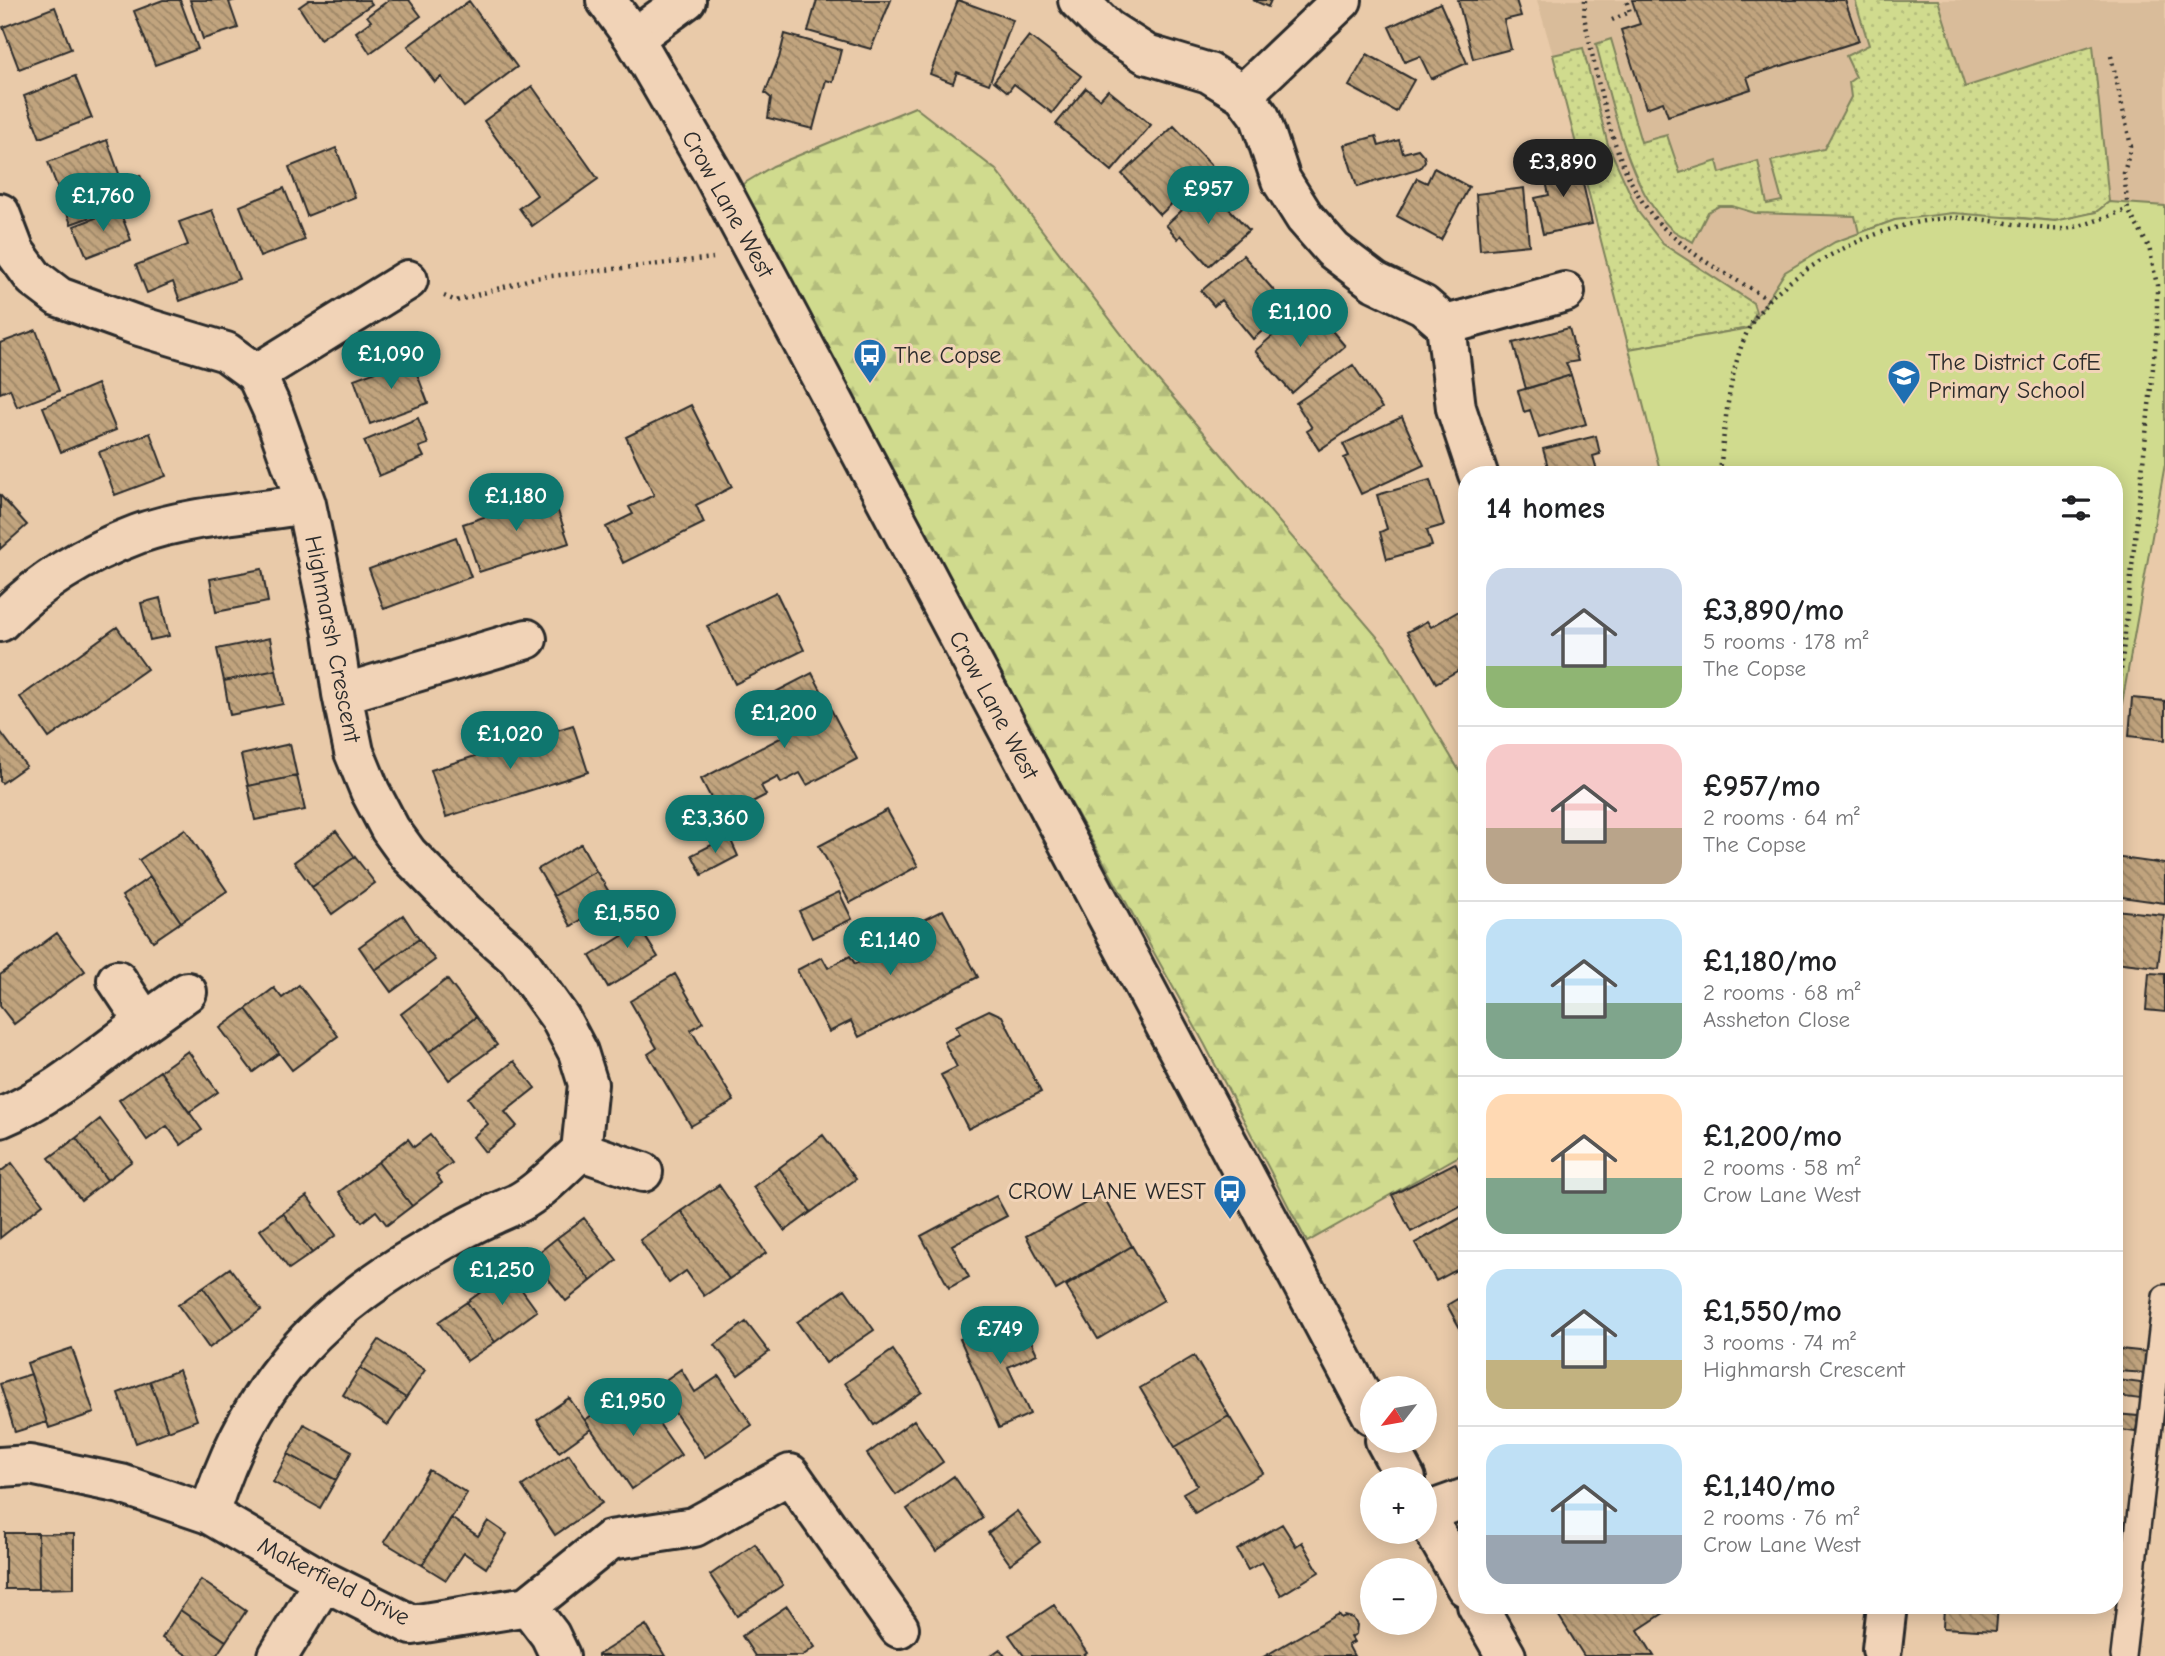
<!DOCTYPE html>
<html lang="en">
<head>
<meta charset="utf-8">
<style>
  body { margin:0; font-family:"Comic Neue",sans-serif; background:#f6f6f6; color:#202124; height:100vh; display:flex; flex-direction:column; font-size:26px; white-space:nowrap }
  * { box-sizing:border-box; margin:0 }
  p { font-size:23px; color:#757577 }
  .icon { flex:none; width:38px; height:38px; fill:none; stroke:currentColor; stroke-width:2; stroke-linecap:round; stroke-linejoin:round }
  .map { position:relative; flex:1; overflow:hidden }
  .side { position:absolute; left:1458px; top:466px; width:665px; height:1148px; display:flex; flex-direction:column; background:#fff; border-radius:28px; box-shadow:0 4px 18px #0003 }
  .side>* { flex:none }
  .needle { width:46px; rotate:239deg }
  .fabs { position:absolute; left:1360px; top:1376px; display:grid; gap:14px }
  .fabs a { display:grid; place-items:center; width:77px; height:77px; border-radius:50%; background:#fff; box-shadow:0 4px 18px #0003; font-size:35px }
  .price { position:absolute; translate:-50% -60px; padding:0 16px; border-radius:24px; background:#0f766e; color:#fff; font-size:23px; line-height:46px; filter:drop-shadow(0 2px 4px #0008) }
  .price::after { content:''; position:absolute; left:50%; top:42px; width:21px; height:16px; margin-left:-10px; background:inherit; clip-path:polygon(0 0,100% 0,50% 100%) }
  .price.selected { background:#222; color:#fff }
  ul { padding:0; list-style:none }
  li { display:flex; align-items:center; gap:21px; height:175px; padding:0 28px }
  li+li { border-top:2px solid #e0e0e0 }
  li span { display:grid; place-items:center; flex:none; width:196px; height:140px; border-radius:21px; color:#555 }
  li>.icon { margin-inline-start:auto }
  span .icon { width:84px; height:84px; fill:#fffc; stroke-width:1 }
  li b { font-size:30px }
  h2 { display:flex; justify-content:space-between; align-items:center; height:84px; padding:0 28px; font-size:30px }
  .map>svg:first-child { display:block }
  .built { fill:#d9bc9a }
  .grass { fill:url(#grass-dots); stroke:#7e835c; stroke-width:2 }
  .forest { fill:url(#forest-firs); stroke:#7e835c; stroke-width:2 }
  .pitch { fill:#d0db8e; stroke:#7e835c; stroke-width:2 }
  .building { fill:url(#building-back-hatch); stroke:#2b2b2b; stroke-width:2 }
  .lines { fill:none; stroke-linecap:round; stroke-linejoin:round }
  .service-casing { stroke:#2b2b2b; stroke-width:28 }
  .minor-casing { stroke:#2b2b2b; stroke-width:44 }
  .primary-casing { stroke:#2b2b2b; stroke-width:44 }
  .path { stroke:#2b2b2b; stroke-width:4.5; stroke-dasharray:2 5; stroke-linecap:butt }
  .service { stroke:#f1d3b7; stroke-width:23 }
  .minor { stroke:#f1d3b7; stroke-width:38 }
  .primary { stroke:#f1d3b7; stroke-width:38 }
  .labels { text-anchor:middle; stroke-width:6; stroke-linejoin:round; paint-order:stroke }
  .street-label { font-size:24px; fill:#2b2b2b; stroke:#f1d3b7 }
  .poi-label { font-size:24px; fill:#2b2b2b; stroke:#f1d3b7; text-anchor:start }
</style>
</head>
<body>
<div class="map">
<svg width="2165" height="1656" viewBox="0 0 2165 1656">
  <defs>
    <pattern id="grass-dots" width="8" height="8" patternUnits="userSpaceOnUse" patternTransform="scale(1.75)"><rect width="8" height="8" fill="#d0db8e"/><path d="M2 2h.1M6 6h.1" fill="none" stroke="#b3bc7b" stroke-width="1.8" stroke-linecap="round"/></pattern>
    <pattern id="forest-firs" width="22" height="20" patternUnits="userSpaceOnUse" patternTransform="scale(1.75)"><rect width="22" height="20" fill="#d0db8e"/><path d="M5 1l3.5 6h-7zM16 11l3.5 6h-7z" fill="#b3bc7b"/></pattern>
    <pattern id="building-back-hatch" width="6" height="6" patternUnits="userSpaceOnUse" patternTransform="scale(1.75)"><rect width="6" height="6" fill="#c1a47e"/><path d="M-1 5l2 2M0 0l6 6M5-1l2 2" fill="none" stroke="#9d8667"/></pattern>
  </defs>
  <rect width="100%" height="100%" fill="#e9caa9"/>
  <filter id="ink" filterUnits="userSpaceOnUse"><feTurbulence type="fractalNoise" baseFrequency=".0143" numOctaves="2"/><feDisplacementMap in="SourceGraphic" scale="14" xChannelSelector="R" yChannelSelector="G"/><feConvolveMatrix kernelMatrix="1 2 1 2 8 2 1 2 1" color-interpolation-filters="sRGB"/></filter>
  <g filter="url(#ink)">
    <path class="built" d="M1537,0H2165V464L2114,748V474H1661L1568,107Z"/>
    <path class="grass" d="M1855,0H1938L1965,87L2093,45L2109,202L2096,212L2055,221L2012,217L1895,220L1859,233L1855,216L1755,213L1732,206H1719L1708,212L1693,242C1687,238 1680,235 1674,231C1629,194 1611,99 1596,44L1611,39L1641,142L1667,135L1680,173L1717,161L1720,173L1758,161L1767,204L1782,201L1771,161L1824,149L1851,97L1849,82L1856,77L1846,56L1869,45Z
      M1583,48L1608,145L1639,213L1663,244L1753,303L1756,312L1749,328L1629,349L1553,55Z"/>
    <path class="forest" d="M915,107L996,170L1142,361L1385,646L1466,782V1152L1307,1242L1205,1045L990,656L738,187L773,166Z"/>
    <path class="pitch" d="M2109,202L2165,206V464L2114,748V474H1661L1629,349L1749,328L1785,272L1835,242L1895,220L1953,213L2055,221L2096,212Z"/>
    <path class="building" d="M163,0H180L198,49L155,65L134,11Z
      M190,0H236L229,2L238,28L203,39Z
      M309,0H369L372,4L320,39L299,7Z
      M389,0H409L421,16L370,53L356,32L371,21L367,16Z
      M817,0H891L871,49L808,31Z
      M958,0L1013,20L989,84L957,72L953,83L930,74Z
      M1253,0H1271L1268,7Z
      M1458,0H1516L1521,16L1504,20L1511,49L1473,59Z
      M1632,0H1845L1859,41L1747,77L1751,89L1668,116L1663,102L1646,108L1621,30L1640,24Z
      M469,1L517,67L464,107L441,77L435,82L408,46Z
      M1440,3L1467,63L1431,79L1420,56L1405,62L1389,27Z
      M55,7L71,49L19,69L3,27Z
      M785,34L841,50L833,82L826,80L813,129L768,118L771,98L765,93L779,58Z
      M1029,36L1081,76L1052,113L1014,84L1008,92L994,81Z
      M1367,54L1414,80L1396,112L1349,86Z
      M75,76L92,118L40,138L24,96Z
      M532,86L598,179L532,226L519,208L537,195L484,121Z
      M1086,88L1100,99L1108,90L1151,125L1112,171L1056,124Z
      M1174,126L1212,166L1160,215L1122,174Z
      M1376,136L1379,146L1399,140L1403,153L1418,149L1424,156L1425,161L1420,168L1357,187L1344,145Z
      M107,140L122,182L140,175L148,196L71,224L48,162Z
      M336,148L355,197L307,216L289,167Z
      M1578,161L1592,224L1543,234L1535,198L1549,195L1543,168Z
      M1434,168L1469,187L1441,240L1397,216L1417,178L1427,183Z
      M1208,186L1249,230L1209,266L1181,235L1178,239L1166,225Z
      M284,188L305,240L260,257L240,206Z
      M1524,188L1529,245L1480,250L1476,194Z
      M119,209L131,240L87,257L74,226Z
      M212,210L239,279L180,301L173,282L147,293L136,265L188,245L179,222Z
      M1243,255L1289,308L1253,339L1221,300L1214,306L1201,291Z
      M1309,304L1345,346L1292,393L1255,351Z
      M1569,328L1578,361L1566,363L1571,375L1526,389L1513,343Z
      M36,330L59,391L17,407L10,389L0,393V343Z
      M411,358L428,403L370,424L354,379Z
      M1353,365L1382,408L1319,450L1307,431L1312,428L1296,403Z
      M1571,375L1586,424L1539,438L1530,410L1524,412L1518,391Z
      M97,384L116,430L61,452L43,407Z
      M691,405L732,487L696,505L704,523L623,563L606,527L633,514L629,507L654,495L626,437Z
      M1402,417L1424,465L1361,494L1344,458L1349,456L1343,444Z
      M418,418L428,444L419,447L424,457L379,476L364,441Z
      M150,433L166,476L115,495L99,452Z
      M1596,436L1600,454L1593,456L1598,474H1550L1543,449Z
      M1430,480L1444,525L1427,530L1432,546L1387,559L1380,532L1387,529L1377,495Z
      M552,494L569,543L479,572L463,524Z
      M0,495L27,525L0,549Z
      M456,537L471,577L384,609L369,569Z
      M262,569L268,602L216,612L210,579Z
      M776,592L804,650L735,684L707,626Z
      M160,598L169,636L150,640L141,603Z
      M1466,607V666L1436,683L1407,632L1427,621L1431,627Z
      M117,627L147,669L49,738L20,697Z
      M270,638L276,670L224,681L217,649Z
      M276,670L283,704L230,715L224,681Z
      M812,673L857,759L807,785L800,773L781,783L778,777L761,786L766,795L715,821L705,801L711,798L701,779L786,735L766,697Z
      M2132,698L2165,701V740L2129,736Z
      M573,725L588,772L446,817L431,770Z
      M0,731L26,766L2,783L0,781Z
      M290,744L297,776L248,786L241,755Z
      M297,776L305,810L255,820L248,786Z
      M887,810L918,866L850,903L819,846Z
      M185,829L227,891L181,922L139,860Z
      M336,831L355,857L312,887L294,862Z
      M729,836L738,856L702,875L692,855Z
      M581,844L596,871L554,896L538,869Z
      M355,857L375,883L332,914L312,887Z
      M2114,857L2165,864V903L2114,896Z
      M596,871L614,900L571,926L554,896Z
      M150,877L181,922L153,941L122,896Z
      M839,892L852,919L812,938L799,911Z
      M645,903L656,921L641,930L658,957L608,987L590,956L635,928L626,914Z
      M943,910L978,977L859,1037L851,1021L829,1032L797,970L822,957L828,968L850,956L855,964L889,947L885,939Z
      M2114,910L2164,915L2158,967L2114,962Z
      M403,915L419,939L375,970L359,947Z
      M57,933L85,971L14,1024L0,1006V975Z
      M419,939L435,960L391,992L375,970Z
      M2149,973L2165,974V1012L2146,1010Z
      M675,974L703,1022L691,1030L734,1101L691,1126L648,1054L657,1048L630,1001Z
      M447,979L476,1017L429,1052L401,1014Z
      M299,985L338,1036L292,1070L246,1009L274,988L282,998Z
      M246,1009L279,1053L253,1072L220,1028Z
      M989,1010L1002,1016L1041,1092L968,1129L941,1075L957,1067L944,1042L960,1034L956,1026Z
      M476,1017L497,1045L449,1080L429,1052Z
      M188,1051L218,1092L189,1112L160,1071Z
      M514,1061L535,1088L505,1112L517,1126L485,1152L473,1137L488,1124L468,1098Z
      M160,1071L202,1130L181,1145L167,1126L147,1140L119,1100Z
      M100,1119L132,1161L107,1180L76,1138Z
      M430,1135L452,1163L436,1174L442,1183L412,1206L378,1162L408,1139L414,1147Z
      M823,1135L856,1179L811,1212L779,1168Z
      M76,1138L107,1180L81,1200L49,1158Z
      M378,1162L412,1206L387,1225L376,1211L362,1222L339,1192Z
      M12,1163L43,1204L0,1238V1172Z
      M1455,1163L1466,1185V1203L1411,1232L1392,1195Z
      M779,1168L811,1212L785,1231L753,1187Z
      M719,1185L766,1253L729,1279L681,1211Z
      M1102,1194L1132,1246L1056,1290L1026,1236Z
      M307,1196L336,1235L312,1253L283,1213Z
      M996,1196L1007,1216L952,1245L969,1277L949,1288L921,1236Z
      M681,1211L729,1279L704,1296L686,1271L669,1283L640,1240Z
      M283,1213L312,1253L289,1269L260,1230Z
      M1464,1216L1466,1221V1265L1436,1281L1415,1243Z
      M584,1218L617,1260L591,1281L557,1238Z
      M557,1238L591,1281L566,1301L532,1258Z
      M1132,1246L1164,1300L1098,1339L1066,1286Z
      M230,1268L261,1310L234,1330L203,1287Z
      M509,1272L537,1311L495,1342L467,1302Z
      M203,1287L234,1330L209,1348L178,1305Z
      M845,1289L874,1330L826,1363L797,1322Z
      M1466,1294V1339L1447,1305Z
      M467,1302L495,1342L467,1361L438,1322Z
      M1019,1314L1037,1354L1008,1367L1030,1414L999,1428L960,1339Z
      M746,1322L769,1352L738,1375L715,1345Z
      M379,1340L425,1370L406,1398L360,1368Z
      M72,1348L94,1413L49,1428L27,1363Z
      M2120,1349L2148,1352L2146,1373L2118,1371Z
      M893,1350L922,1392L874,1425L845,1383Z
      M1194,1356L1229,1416L1175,1447L1140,1388Z
      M360,1368L406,1398L388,1425L343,1395Z
      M681,1369L695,1392L719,1376L752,1425L705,1457L657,1386Z
      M179,1370L197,1420L168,1431L150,1381Z
      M31,1374L47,1422L15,1432L0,1384Z
      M2118,1380L2141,1383L2140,1399L2116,1396Z
      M150,1381L168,1431L136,1443L118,1393Z
      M633,1386L681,1455L632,1489L585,1420Z
      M569,1398L591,1429L559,1452L537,1420Z
      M2115,1414L2138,1416L2136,1432L2114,1429Z
      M1229,1416L1263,1473L1195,1513L1183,1493L1197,1485L1175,1447Z
      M914,1420L943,1462L896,1495L867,1454Z
      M304,1424L352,1451L336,1480L288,1454Z
      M288,1454L336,1480L320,1508L273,1482Z
      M569,1454L602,1503L555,1535L522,1486Z
      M429,1470L467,1493L422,1565L384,1542Z
      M954,1476L983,1518L936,1551L907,1509Z
      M1017,1511L1040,1542L1010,1564L988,1533Z
      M451,1518L478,1536L488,1521L507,1534L486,1568L464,1553L446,1580L422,1565Z
      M1282,1524L1296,1546L1302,1542L1319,1572L1281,1595L1262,1562L1248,1570L1237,1550Z
      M5,1533H38L39,1589H5Z
      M38,1533L74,1534V1588L39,1589Z
      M755,1544L783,1585L737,1616L710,1575Z
      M201,1580L246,1611L226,1641L180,1610Z
      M1054,1605L1087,1653L1083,1656H1024L1009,1635Z
      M1552,1605H1676L1638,1630L1654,1656H1584Z
      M1944,1605H1998L1996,1631L1943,1628Z
      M787,1606L815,1647L802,1656H755L742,1636Z
      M180,1610L226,1641L216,1656H188L162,1638Z
      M1338,1614L1341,1618L1345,1616L1353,1618L1357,1625L1356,1634L1351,1637L1354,1642L1348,1645L1354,1656H1265Z
      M646,1625L665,1656H598V1655Z
      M1000,1649L1005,1656H990Z"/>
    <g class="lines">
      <defs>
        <path id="service" d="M2123,1656L2165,1297"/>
        <path id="minor" d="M1078,0L1107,29L1146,54L1209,73L1243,94
          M1342,0L1243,94L1260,117L1281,180L1305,218L1333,250L1375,282L1423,305L1446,325L1565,292
          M634,38L686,0
          M0,213L15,252L34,278L59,297L136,325L226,352L256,374L272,409L306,504L333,633L342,694L354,752L370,791L390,829L408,854L466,913L517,958L560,1018L578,1052L588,1084L581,1151C562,1167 542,1190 520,1202C509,1208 497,1212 486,1218C464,1228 442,1241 421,1253C311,1317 247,1392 209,1514
          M1446,325L1456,408L1478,474
          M256,374L408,280
          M0,622C38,582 87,553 138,534C188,516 253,513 306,504
          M342,694L527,639
          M117,980L145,1022L187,992
          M0,1118C53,1096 99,1055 145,1022
          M581,1151L643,1172
          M0,1467L30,1465L121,1484L209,1514L324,1581L412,1625L528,1606L610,1540L694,1527L790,1474L899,1628
          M1424,1513L1466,1498
          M528,1606L550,1635L560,1656
          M1882,1649L1887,1605
          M278,1656L324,1581"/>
        <path id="primary" d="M606,0L634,38L713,174L1372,1415
          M1385,1440L1406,1479
          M1424,1513L1466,1587
          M1477,1605L1506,1656"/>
      </defs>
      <use href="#service" class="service-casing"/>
      <use href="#minor" class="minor-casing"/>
      <use href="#primary" class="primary-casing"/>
      <path class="path" d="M1585,0L1584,17C1599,82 1609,155 1648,210C1658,225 1676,239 1691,251C1715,270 1743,282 1768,300C1762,309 1754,318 1749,328C1729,368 1724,430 1720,474
        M1612,20L1630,12L1626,0
        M2111,56L2131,146L2124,173L2128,210L2149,247L2157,285V330L2119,690L2114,714
        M444,296L456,301L534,278L713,258
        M1768,300C1816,255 1898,215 1966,218C1989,220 2012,224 2035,227C2044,228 2053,230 2062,229C2085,227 2105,216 2128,210"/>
      <use href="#service" class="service"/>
      <use href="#minor" class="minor"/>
      <use href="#primary" class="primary"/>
    </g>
  </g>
  <defs>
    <symbol id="bus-pin" viewBox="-11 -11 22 30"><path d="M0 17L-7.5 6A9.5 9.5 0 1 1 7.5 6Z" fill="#1f6fb2" stroke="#f1d3b7"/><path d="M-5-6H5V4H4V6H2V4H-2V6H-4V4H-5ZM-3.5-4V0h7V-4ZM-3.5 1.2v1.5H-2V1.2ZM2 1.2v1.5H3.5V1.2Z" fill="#fff"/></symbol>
    <symbol id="school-pin" viewBox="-11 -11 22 30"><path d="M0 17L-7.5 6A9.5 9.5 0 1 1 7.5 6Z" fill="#1f6fb2" stroke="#f1d3b7"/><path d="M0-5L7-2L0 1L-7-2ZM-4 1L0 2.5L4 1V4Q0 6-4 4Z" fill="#fff"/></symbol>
  </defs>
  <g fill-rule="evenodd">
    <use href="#bus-pin" x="851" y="336" width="38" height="52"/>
    <use href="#school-pin" x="1885" y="357" width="38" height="52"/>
    <use href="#bus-pin" x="1211" y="1172" width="38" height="52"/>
  </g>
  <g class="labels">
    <g class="street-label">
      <text transform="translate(728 204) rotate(61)" y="8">Crow Lane West</text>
      <text transform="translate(333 639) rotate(79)" y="8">Highmarsh Crescent</text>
      <text transform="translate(994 705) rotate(62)" y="8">Crow Lane West</text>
      <text transform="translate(334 1581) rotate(27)" y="8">Makerfield Drive</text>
    </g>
    <g class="poi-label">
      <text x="894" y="363">The Copse</text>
      <text x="1928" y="370">The District CofE<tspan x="1928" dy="28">Primary School</tspan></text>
      <text x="1206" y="1199" text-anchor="end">CROW LANE WEST</text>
    </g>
  </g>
</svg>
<div class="fabs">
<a><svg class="needle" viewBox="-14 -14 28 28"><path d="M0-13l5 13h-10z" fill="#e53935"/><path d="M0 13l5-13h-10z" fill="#757577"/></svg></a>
<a>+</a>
<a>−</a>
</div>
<b class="price selected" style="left:1563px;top:199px">£3,890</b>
<b class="price" style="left:1208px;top:226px">£957</b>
<b class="price" style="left:103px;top:233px">£1,760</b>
<b class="price" style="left:1300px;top:349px">£1,100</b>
<b class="price" style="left:391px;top:391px">£1,090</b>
<b class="price" style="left:516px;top:533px">£1,180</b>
<b class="price" style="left:784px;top:750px">£1,200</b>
<b class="price" style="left:510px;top:771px">£1,020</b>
<b class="price" style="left:715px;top:855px">£3,360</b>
<b class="price" style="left:627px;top:950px">£1,550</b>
<b class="price" style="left:890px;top:977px">£1,140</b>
<b class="price" style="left:502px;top:1307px">£1,250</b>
<b class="price" style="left:1000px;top:1366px">£749</b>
<b class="price" style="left:633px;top:1438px">£1,950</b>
<section class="side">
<h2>14 homes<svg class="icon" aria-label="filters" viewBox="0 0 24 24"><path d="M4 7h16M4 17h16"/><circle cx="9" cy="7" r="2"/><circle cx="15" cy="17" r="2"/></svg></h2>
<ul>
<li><span style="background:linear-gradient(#c9d6e8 70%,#8fb573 0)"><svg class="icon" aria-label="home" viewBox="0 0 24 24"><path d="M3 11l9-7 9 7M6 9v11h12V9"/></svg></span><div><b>£3,890/mo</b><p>5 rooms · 178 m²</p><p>The Copse</p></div></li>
<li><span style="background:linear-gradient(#f6c9c9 60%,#b9a48a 0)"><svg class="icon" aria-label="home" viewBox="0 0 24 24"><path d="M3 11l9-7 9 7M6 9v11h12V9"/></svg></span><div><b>£957/mo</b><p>2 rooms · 64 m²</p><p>The Copse</p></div></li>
<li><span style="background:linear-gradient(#bfe0f5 60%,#7fa58c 0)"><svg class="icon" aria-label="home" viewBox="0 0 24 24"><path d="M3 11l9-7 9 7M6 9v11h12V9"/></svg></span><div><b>£1,180/mo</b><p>2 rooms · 68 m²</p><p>Assheton Close</p></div></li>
<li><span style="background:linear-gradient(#ffd9b3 60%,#7fa58c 0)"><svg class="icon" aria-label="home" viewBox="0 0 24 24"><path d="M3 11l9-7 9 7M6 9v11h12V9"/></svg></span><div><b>£1,200/mo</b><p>2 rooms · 58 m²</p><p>Crow Lane West</p></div></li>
<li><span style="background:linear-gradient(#bfe0f5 65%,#c2b280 0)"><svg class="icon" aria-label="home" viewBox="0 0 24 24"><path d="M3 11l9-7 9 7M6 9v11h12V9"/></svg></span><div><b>£1,550/mo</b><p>3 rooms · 74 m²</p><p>Highmarsh Crescent</p></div></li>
<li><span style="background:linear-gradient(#bfe0f5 65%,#9aa5b1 0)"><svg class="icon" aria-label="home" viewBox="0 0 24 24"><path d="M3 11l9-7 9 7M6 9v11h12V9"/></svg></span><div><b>£1,140/mo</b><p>2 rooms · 76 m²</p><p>Crow Lane West</p></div></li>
</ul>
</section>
</div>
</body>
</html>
